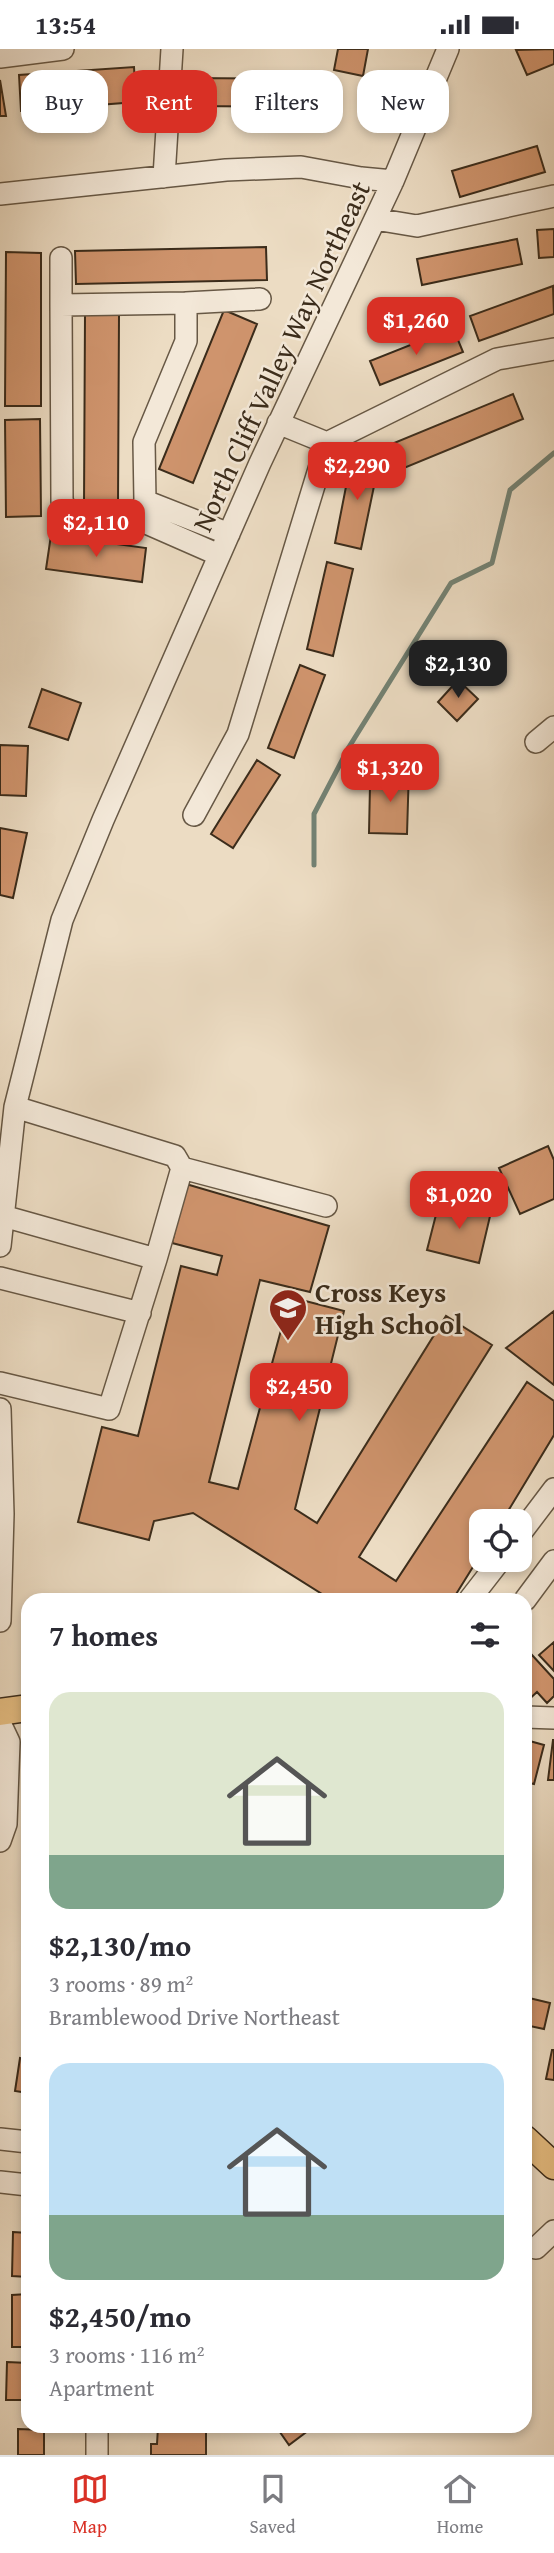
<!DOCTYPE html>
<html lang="en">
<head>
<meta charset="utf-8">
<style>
  body { margin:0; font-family:"Gentium Book Plus",serif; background:#f2f2f3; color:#2b2b33; height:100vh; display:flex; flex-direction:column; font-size:26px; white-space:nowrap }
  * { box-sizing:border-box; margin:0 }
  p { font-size:23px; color:#7c7c81 }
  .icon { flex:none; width:38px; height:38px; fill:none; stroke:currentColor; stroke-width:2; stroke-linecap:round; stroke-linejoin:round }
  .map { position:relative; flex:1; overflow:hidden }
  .details { position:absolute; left:21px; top:1544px; width:511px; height:840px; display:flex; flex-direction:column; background:#fff; border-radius:21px; box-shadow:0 4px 10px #0003 }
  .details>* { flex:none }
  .guide { position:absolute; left:21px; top:21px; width:513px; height:63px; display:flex; gap:14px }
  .controls { position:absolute; left:469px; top:1460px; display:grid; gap:14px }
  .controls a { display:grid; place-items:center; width:63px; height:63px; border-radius:14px; background:#fff; box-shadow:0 4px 10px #0003; font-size:35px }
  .price { position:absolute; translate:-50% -60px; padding:0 16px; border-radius:14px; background:#d93025; color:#fff; font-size:23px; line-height:46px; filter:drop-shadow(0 2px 4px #0008) }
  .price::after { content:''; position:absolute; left:50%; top:42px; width:21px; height:16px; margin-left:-10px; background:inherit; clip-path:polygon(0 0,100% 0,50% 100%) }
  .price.active { background:#222; color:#fff }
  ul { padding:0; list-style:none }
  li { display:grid; align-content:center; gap:14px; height:371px; padding:0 28px }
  li span { display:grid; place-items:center; height:217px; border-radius:21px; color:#555 }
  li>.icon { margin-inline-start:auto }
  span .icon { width:126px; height:126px; fill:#fffc; stroke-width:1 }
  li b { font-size:30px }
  h2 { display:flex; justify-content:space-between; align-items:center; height:84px; padding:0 28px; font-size:30px }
  .tag { padding:0 24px; border-radius:21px; background:#fff; box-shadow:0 4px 10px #0003; font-size:24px; line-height:63px }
  .tag.active { background:#d93025; color:#fff }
  .status { display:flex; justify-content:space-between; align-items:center; height:49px; padding:0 35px; background:#fff; direction:ltr }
  .status svg { height:19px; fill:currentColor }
  .tab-bar { display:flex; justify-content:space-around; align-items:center; height:98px; border-top:2px solid #e1e1e2; background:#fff; font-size:19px; color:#7c7c81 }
  .tab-bar a { display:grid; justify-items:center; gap:4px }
  .tab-bar .active { color:#d93025 }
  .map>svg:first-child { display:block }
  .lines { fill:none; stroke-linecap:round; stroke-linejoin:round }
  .stream { stroke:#738274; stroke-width:5 }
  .building { fill:#cf946d; stroke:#3b2c1b; stroke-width:2 }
  .minor-casing { stroke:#675845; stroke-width:24 }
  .major-casing { stroke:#3b2c1b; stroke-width:29 }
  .minor { stroke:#f3e8d8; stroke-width:21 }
  .major { stroke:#e6be82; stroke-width:26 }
  .labels { text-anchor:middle; stroke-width:5; stroke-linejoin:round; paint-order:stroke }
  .street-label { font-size:28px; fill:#3b2c1b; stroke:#f3e8d8 }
  .poi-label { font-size:28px; font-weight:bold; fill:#3b2c1b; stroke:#f3e8d8; text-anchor:start }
</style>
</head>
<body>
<div class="status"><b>13:54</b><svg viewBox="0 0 49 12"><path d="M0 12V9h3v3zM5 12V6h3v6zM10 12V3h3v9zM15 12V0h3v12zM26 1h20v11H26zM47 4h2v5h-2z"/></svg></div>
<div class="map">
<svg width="554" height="2406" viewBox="0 0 554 2406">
  <rect width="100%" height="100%" fill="#ecdcc3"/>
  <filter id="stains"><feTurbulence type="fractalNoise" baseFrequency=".00286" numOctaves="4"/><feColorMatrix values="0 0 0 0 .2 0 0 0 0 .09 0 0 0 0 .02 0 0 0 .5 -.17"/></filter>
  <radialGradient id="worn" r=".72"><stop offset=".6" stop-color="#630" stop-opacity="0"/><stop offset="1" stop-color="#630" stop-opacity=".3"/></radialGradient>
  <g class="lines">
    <path class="stream" d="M314,816V765L349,698L451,534L492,514L510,441L554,404"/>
  </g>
  <path class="building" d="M338,0H368L363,27L334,21Z
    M554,0V15L527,26L516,1Z
    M134,18L136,53L21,62L19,26Z
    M187,29L317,30V58L187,57Z
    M0,31L6,67H0Z
    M537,97L545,123L460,148L452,122Z
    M554,180V208L539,209L537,181Z
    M517,190L522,215L422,236L417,210Z
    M266,198L267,231L76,235L75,202Z
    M6,203L41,204V357H5Z
    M553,237L554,265L479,292L470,267Z
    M224,261L257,275L193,434L159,420Z
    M85,265L119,266L118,457H84Z
    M453,279L463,303L380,336L370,312Z
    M513,345L523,370L404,419L394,394Z
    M40,370L41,467L6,468L5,371Z
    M352,407L379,413L361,500L335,494Z
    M51,486L146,499L142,533L46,520Z
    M327,513L353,520L333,607L307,600Z
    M300,616L325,626L294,709L268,699Z
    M458,631L478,650L457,672L438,653Z
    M42,640L81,654L68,691L29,678Z
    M0,696L28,697L26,747L0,746Z
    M257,711L280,726L233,799L211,785Z
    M390,718L409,719L407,785L369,784L370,736L389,737Z
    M0,779L27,784L13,849L0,846Z
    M548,1097L554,1111V1150L520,1165L499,1119Z
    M186,1135L329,1177L310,1243L260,1231L209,1433L238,1440L290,1248L344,1262L295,1460L317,1474L446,1267L492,1296L359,1508L396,1532L527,1333L554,1352V1386L502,1472H481V1505L453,1550H330L193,1464L154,1472L149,1491L78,1473L102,1378L138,1387L181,1217L217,1226L222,1207L172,1194Z
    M440,1150L491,1163L479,1214L427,1201Z
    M554,1262V1336L506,1299Z
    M554,1593V1622L539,1606Z
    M532,1606L554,1630V1647L547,1654L537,1643L525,1654V1613Z
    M526,1691L544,1696L534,1735L525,1733Z
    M553,1691H554V1731H548Z
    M525,1948L550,1954L544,1980L525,1976Z
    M552,2001H554V2031L546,2030Z
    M20,2009L28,2011V2044L15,2042Z
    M13,2183L28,2184V2228L12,2227Z
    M28,2245V2298H12V2246Z
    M7,2313L28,2314V2351H6Z
    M275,2376H305L309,2381L289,2396Z
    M158,2378L206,2379V2406H151V2395H157Z
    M18,2380L44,2381V2406H18Z"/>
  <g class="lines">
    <defs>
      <path id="minor" d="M0,8L63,0
        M164,128L172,0
        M0,145L226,121L301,118L361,129L393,132
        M375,170L417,177L554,147
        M61,209V256
        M186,254V292L144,393L145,452L137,470C117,472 72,476 62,452L61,256Z
        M186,254L260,250
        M278,374L327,394
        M145,452L229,485
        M137,470L219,506
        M536,693L554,678
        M194,766L238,685L327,394L497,310L554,300
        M15,1058L175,1107L182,1119L326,1157
        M0,1197L15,1058L62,871L103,771L260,414L393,132L448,0
        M156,1210L182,1119
        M0,1229L140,1264
        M0,1334L109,1360L156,1210L3,1167
        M0,1360L3,1465L0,1572
        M520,1485L554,1440
        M470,1550L501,1510
        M525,1551L554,1512
        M525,1668L554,1669
        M0,1674L9,1693L6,1775L0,1792
        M0,2090L28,2093
        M0,2133L28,2136
        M536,2199L554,2182
        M97,2406V2376"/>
      <path id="major" d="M0,1663L28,1659
        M525,2090L554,2117"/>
    </defs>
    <use href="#minor" class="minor-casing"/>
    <use href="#major" class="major-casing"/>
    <use href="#minor" class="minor"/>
    <use href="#major" class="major"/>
  </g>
  <defs>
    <symbol id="school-pin" viewBox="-11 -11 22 30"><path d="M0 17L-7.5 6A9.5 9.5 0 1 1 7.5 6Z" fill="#8f2418" stroke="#f3e8d8"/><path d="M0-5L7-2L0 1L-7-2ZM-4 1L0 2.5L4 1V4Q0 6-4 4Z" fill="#fff"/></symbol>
  </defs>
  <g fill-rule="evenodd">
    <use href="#school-pin" x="266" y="1237" width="44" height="60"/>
  </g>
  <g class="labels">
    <g class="street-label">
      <text transform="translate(281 307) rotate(-65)" y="10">North Cliff Valley Way Northeast</text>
    </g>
    <g class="poi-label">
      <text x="315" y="1253">Cross Keys<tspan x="315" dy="32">High School</tspan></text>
    </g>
  </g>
  <rect width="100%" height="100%" filter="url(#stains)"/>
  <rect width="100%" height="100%" fill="url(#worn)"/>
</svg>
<div class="controls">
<a><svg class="icon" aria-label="locate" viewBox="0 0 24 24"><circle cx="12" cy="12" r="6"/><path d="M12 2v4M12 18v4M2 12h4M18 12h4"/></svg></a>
</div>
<b class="price" style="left:416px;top:308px">$1,260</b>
<b class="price" style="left:357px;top:453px">$2,290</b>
<b class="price" style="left:96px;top:510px">$2,110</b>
<b class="price active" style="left:458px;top:651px">$2,130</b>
<b class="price" style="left:390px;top:755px">$1,320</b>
<b class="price" style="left:459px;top:1182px">$1,020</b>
<b class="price" style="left:299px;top:1374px">$2,450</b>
<div class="guide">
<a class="tag">Buy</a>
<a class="tag active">Rent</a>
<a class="tag">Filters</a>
<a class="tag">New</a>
</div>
<section class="details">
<h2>7 homes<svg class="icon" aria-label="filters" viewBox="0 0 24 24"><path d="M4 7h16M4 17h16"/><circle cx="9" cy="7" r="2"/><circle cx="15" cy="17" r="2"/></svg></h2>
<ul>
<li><span style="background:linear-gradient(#dfe7d0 75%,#7fa58c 0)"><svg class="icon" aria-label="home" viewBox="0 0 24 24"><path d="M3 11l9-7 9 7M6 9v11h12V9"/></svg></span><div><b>$2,130/mo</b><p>3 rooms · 89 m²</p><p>Bramblewood Drive Northeast</p></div></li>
<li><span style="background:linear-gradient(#bfe0f5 70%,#7fa58c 0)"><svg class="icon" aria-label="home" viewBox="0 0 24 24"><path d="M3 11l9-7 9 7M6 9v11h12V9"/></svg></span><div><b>$2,450/mo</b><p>3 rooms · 116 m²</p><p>Apartment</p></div></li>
</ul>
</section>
</div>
<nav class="tab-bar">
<a class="active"><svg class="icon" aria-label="map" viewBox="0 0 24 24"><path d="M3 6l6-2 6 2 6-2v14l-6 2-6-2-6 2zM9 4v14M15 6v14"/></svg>Map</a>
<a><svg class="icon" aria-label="saved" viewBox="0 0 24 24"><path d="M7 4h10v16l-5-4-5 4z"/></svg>Saved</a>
<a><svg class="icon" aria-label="home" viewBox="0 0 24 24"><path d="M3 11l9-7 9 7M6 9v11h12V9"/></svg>Home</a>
</nav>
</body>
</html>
